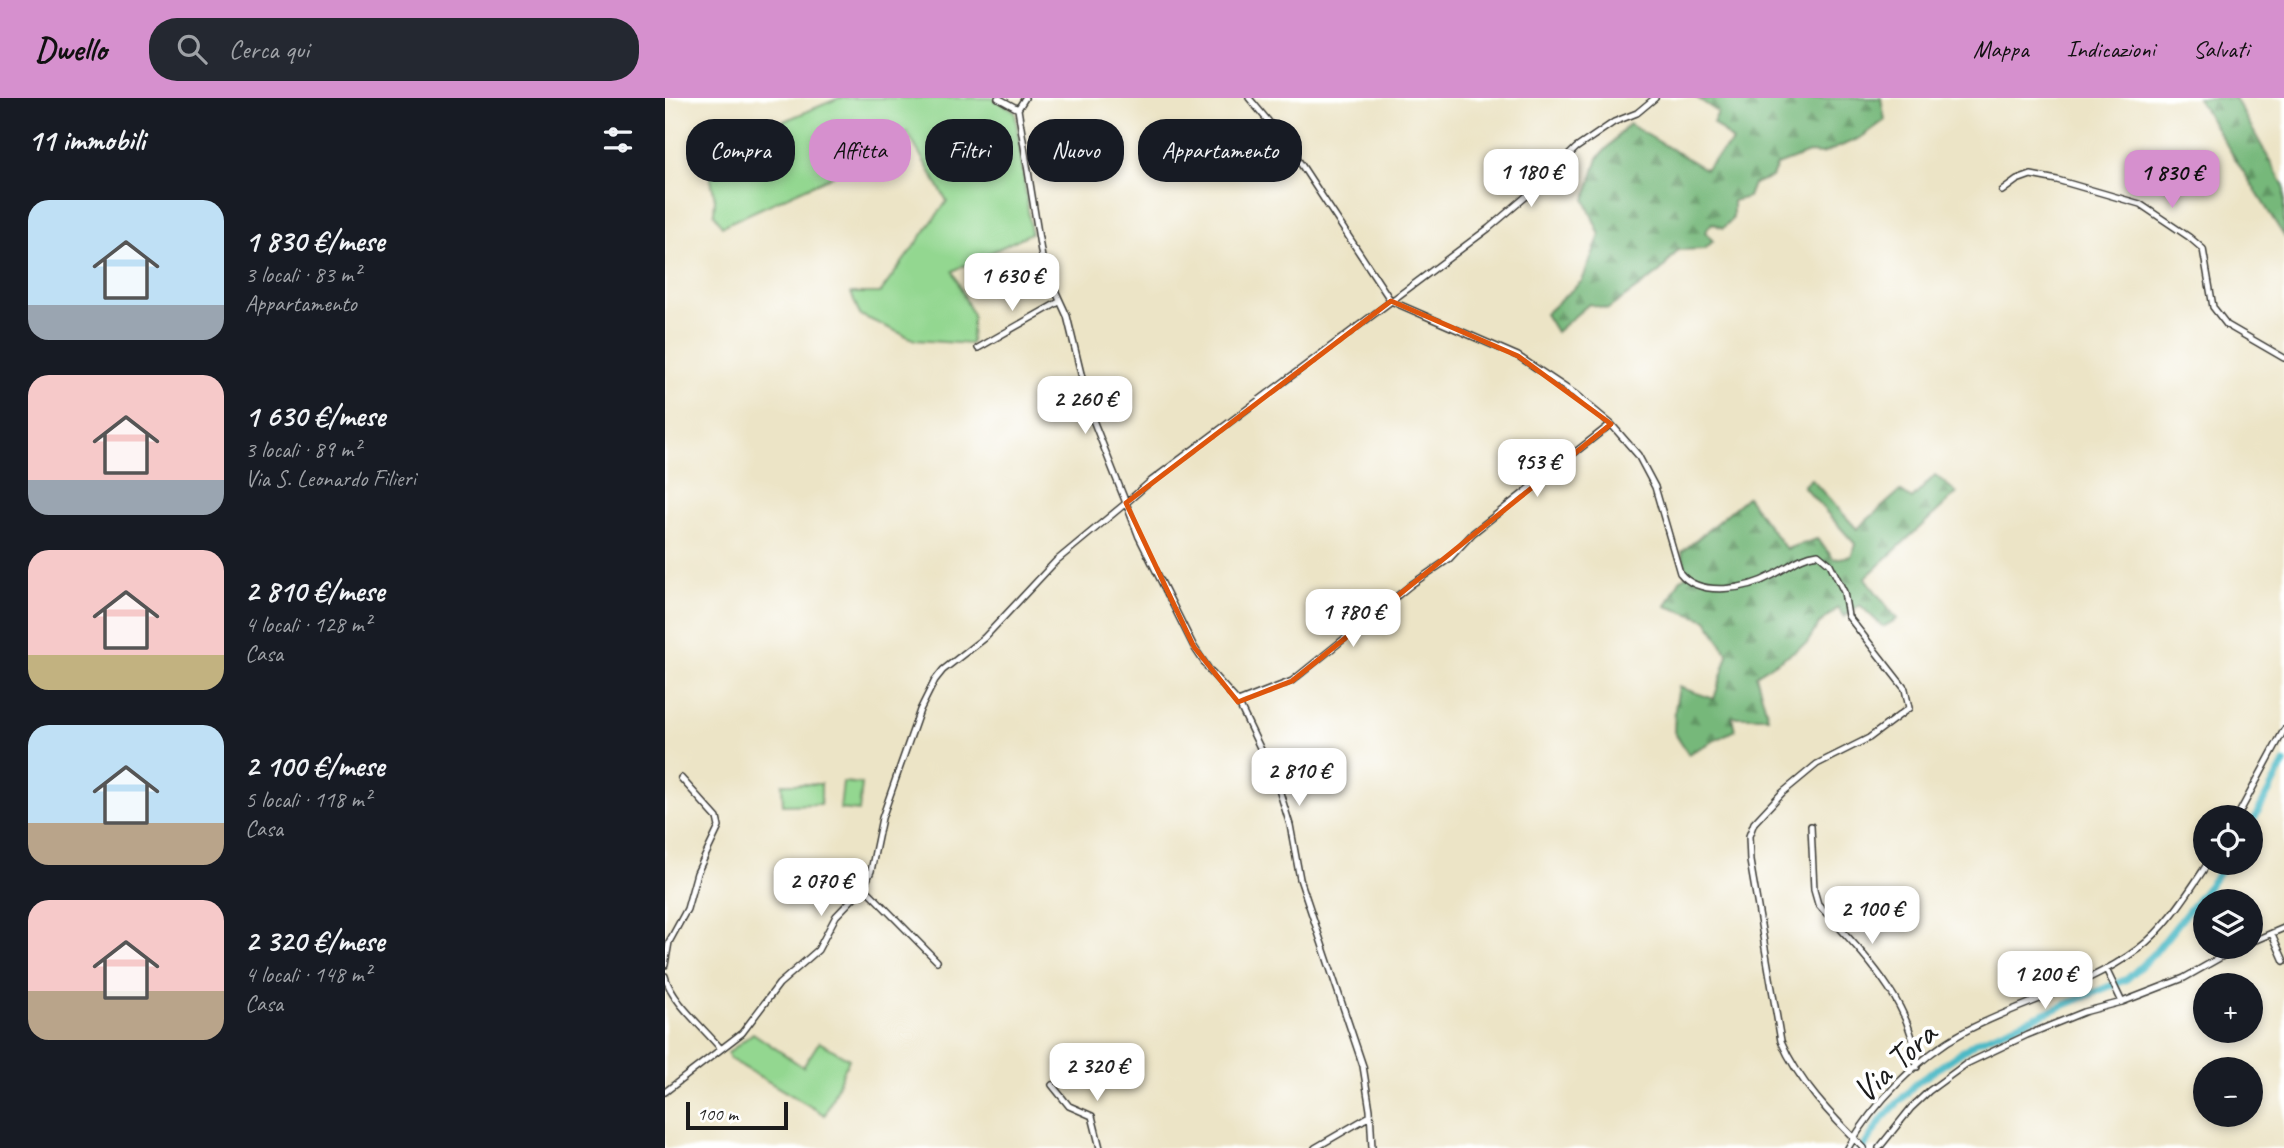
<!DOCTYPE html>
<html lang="it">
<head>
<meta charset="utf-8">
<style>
  body { margin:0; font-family:Caveat,sans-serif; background:#242831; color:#f1f3f6; height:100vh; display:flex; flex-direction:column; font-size:26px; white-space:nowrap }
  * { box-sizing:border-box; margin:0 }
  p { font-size:23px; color:#9ea1a6 }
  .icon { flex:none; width:38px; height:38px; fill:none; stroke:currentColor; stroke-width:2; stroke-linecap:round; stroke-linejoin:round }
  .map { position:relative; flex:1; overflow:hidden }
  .panel { display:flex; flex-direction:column; background:#171b24; width:665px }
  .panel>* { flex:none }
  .top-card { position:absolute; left:21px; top:21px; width:665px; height:63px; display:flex; gap:14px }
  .buttons { position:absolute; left:1528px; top:707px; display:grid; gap:14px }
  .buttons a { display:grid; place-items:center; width:70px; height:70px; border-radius:50%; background:#171b24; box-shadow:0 4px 10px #0003; font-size:35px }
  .scale { position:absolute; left:21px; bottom:18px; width:102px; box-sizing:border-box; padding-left:7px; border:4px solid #1c1c1c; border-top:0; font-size:19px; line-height:24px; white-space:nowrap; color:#1c1c1c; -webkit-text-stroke:5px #fff; paint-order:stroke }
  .price { position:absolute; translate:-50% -60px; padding:0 16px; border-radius:14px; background:#fff; color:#222; font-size:23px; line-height:46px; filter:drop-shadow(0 2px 4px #0008) }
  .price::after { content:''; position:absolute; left:50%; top:42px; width:21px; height:16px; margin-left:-10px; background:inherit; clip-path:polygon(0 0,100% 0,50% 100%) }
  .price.selected { background:#d690ce; color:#111 }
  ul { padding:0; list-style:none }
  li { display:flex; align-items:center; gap:21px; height:175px; padding:0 28px }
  li span { display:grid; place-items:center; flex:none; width:196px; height:140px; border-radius:21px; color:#555 }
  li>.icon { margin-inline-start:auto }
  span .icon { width:84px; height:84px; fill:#fffc; stroke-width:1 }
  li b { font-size:30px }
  h2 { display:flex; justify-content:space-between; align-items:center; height:84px; padding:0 28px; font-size:30px }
  .tag { padding:0 24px; border-radius:28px; background:#171b24; box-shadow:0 4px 10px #0003; font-size:24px; line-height:63px }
  .tag.selected { background:#d690ce; color:#111 }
  header { display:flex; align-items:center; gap:42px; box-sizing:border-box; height:98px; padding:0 35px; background:#d690ce; color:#111 }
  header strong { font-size:33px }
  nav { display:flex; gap:38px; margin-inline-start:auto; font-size:24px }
  .search { width:490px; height:63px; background:#242831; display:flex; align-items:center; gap:18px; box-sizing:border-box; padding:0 24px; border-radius:28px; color:#9ea1a6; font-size:26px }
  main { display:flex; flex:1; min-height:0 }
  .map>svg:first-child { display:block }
  .grass { fill:#93d790; stroke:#587a56; stroke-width:2 }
  .forest { fill:url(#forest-firs); stroke:#496a4b; stroke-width:2 }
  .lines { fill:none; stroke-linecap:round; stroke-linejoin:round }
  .canal { stroke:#4cb9c6; stroke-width:7 }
  .street-casing { stroke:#3b3a36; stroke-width:8 }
  .street { stroke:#fff; stroke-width:5 }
  .marked { fill:none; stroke:#de560d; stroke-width:5; stroke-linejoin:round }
  .labels { text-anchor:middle; stroke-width:7; stroke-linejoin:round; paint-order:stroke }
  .street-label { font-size:35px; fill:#1c1c1c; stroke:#fff }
</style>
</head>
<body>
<header>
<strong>Dwello</strong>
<div class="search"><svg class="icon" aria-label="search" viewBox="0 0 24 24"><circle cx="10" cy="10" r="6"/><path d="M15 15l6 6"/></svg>Cerca qui</div>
<nav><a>Mappa</a><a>Indicazioni</a><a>Salvati</a></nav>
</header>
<main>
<section class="panel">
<h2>11 immobili<svg class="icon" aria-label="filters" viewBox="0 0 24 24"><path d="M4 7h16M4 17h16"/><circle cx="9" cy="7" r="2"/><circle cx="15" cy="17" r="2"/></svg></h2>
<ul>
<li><span style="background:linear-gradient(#bfe0f5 75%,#9aa5b1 0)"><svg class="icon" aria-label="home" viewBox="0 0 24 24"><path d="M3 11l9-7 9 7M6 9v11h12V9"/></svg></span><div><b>1 830 €/mese</b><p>3 locali · 83 m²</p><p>Appartamento</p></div></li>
<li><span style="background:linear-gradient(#f6c9c9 75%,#9aa5b1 0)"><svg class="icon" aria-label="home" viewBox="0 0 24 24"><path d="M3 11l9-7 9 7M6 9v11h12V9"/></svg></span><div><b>1 630 €/mese</b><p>3 locali · 89 m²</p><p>Via S. Leonardo Filieri</p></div></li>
<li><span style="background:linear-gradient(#f6c9c9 75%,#c2b280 0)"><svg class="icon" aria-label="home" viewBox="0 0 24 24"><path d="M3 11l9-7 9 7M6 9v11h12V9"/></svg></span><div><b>2 810 €/mese</b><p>4 locali · 128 m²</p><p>Casa</p></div></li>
<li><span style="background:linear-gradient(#bfe0f5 70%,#b9a48a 0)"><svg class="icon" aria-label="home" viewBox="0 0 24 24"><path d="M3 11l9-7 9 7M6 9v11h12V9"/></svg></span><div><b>2 100 €/mese</b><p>5 locali · 118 m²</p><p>Casa</p></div></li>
<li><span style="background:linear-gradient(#f6c9c9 65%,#b9a48a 0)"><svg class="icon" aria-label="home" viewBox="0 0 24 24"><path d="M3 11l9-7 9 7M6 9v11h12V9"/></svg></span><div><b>2 320 €/mese</b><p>4 locali · 148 m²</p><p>Casa</p></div></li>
</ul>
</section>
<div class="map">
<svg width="1619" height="1050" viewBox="0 0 1619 1050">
  <defs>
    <pattern id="forest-firs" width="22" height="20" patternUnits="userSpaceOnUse" patternTransform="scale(1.75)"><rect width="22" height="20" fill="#76b87a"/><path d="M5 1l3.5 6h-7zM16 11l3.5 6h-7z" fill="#609563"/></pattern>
  </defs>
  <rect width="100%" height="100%" fill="#fff"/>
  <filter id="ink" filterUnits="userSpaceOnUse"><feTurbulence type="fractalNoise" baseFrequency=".0143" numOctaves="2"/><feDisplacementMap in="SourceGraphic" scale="14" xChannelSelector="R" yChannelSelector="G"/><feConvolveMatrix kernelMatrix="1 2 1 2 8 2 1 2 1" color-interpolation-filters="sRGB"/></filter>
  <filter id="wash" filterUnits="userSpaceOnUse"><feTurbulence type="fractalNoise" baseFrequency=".00686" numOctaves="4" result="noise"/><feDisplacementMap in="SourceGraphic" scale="28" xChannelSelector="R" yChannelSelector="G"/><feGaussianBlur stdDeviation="1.57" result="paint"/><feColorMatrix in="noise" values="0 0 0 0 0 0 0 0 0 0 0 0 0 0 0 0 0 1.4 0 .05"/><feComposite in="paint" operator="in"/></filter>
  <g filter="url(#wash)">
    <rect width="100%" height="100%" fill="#ece4c6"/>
    <path class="grass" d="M174,0H327L350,13L366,135L288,173L308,218L306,246L250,242L195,217L186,195H215L282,103L242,34L163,80L57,128L49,116L50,101L39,45L57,49Z
      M178,684L197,686L194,713L175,711Z
      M117,686H156V706L118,707Z
      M88,935L138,969L154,944L184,961L160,1017L65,961L63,955Z"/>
    <path class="forest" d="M1032,0H1216L1220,22L1195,40L1157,56L1144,55L1112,67L1107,79L1088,86L1083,99L1068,103V120L1058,130L1047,125L1040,134L1048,143L1040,151L1013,152L995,174L943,211L924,206L891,234L880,216L917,183L935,137L920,102L933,60L964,26L1040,71L1068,43L1048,25L1053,14Z
      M1532,0H1570L1619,88V138Z
      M1270,377L1292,395L1200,480L1232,521L1218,529L1195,507L1179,519L1173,510L1154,526L1142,545L1091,577L1103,619H1067L1070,632L1023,656L1009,634L1010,611L1014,589L1049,601L1063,557L1042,522L1001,508L1015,482L1022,477L1017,454L1082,399L1121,451L1152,441L1169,461L1186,458L1191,447L1138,388L1146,381L1192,431L1235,393L1247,401Z"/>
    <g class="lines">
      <path class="canal" d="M1586,727L1619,665
        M1198,1050L1217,1021L1253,984L1311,944L1462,881L1488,857L1562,765"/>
    </g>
  </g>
  <g filter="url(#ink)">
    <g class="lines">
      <defs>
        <path id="street" d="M584,0L624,48L726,203L853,258L910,296L946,326L973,357L990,389L1015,475C1035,500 1083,491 1108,477C1124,469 1135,458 1153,456L1165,466L1179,494L1183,518L1240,591L1244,610L1204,640L1152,666L1117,695L1089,725L1084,738L1085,763L1116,943C1133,983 1167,1019 1199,1050
          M353,11L360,0
          M1337,93L1352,82L1366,77L1392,82L1475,106L1524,139L1538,151L1548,209L1562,227L1619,260
          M313,250L394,204
          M573,604L627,583L747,486L784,461L808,435L946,326
          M1572,719L1619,632
          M1146,728L1149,792L1153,806C1194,852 1249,903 1252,969
          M199,789L272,863
          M1607,836L1619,863
          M1586,844L1619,830
          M0,867L4,844L22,811L32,775L54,729L52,720L16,680
          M1441,871L1457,904L1519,880L1574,849
          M0,878C6,903 40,931 56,951
          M387,987L404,1008L427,1018L435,1050
          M0,994L77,935L114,886L153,852L171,818L199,789L206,773L217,720L255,612L270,582L278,572L319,540L391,463L461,405L426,317L402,218L378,166L353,11L333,0
          M650,1050L705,1018
          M707,1050L705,1012L698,968L635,781L625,727L612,685L573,604L545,573L529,549L474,439L461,405L486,383L824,130L864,96L911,50L949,24L972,15L990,0
          M1183,1050C1208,1006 1254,958 1299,934C1355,904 1421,890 1473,851C1502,829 1523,795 1543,765
          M1214,1050L1246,1010L1264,993L1301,966L1362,937L1419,914L1457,904"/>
      </defs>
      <use href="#street" class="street-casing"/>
      <use href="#street" class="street"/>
    </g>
  </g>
  <path class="marked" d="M726,203L853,258L946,326L627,583L573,604L529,549L461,405Z"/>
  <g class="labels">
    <g class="street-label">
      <text transform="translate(1229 964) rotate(-43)" y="12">Via Tora</text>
    </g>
  </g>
</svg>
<div class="buttons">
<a><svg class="icon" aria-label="locate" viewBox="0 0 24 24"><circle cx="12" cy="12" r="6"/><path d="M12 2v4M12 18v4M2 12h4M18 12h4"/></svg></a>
<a><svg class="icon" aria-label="layers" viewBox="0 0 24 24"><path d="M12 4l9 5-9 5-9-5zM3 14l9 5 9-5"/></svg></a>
<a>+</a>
<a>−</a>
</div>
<div class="scale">100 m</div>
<b class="price" style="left:866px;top:111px">1 180 €</b>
<b class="price selected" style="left:1507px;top:112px">1 830 €</b>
<b class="price" style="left:347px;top:215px">1 630 €</b>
<b class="price" style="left:420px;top:338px">2 260 €</b>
<b class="price" style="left:872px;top:401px">953 €</b>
<b class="price" style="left:688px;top:551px">1 780 €</b>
<b class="price" style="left:634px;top:710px">2 810 €</b>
<b class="price" style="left:156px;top:820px">2 070 €</b>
<b class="price" style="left:1207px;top:848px">2 100 €</b>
<b class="price" style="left:1380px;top:913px">1 200 €</b>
<b class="price" style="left:432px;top:1005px">2 320 €</b>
<div class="top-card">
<a class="tag">Compra</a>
<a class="tag selected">Affitta</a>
<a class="tag">Filtri</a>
<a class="tag">Nuovo</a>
<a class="tag">Appartamento</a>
</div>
</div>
</main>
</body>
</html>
